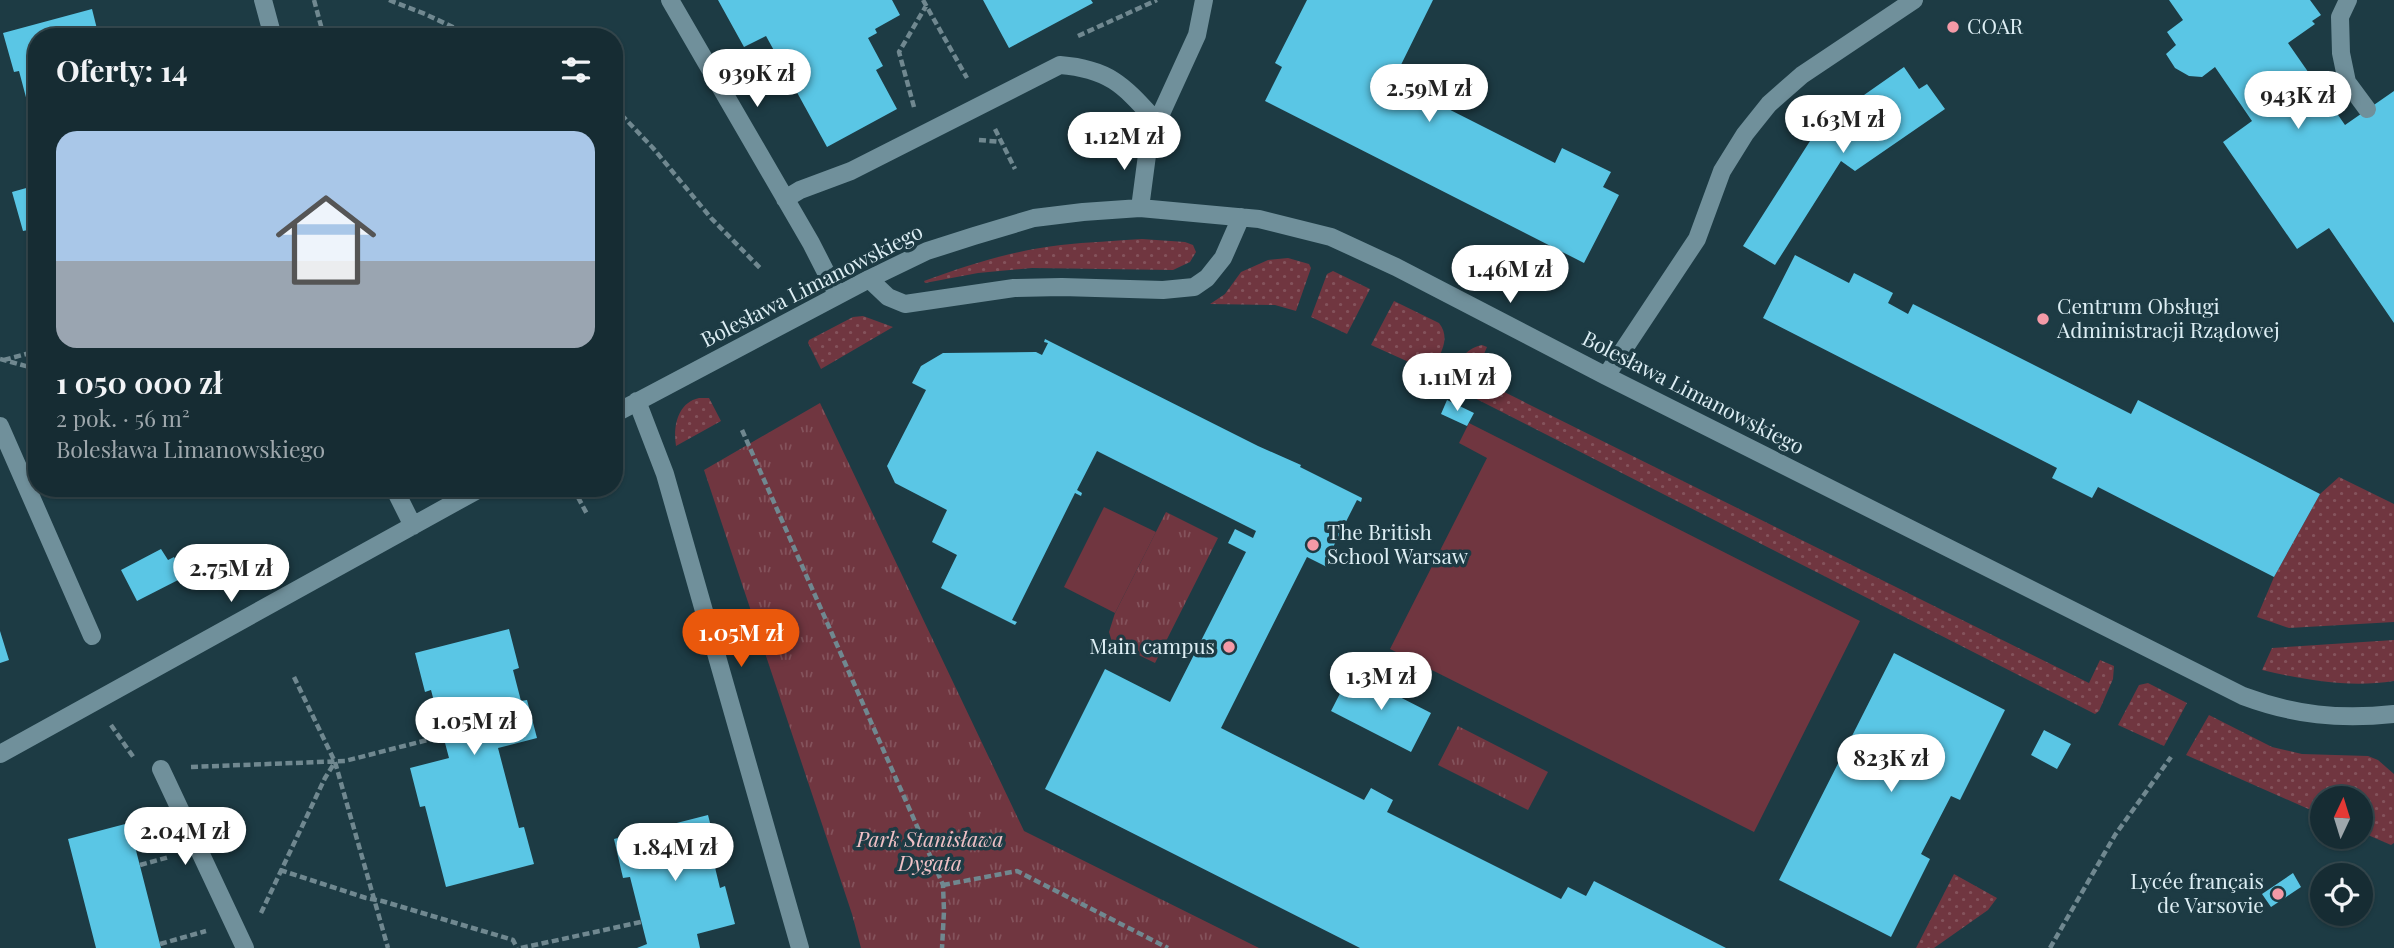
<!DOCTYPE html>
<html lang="pl">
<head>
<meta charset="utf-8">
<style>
  body { margin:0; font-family:"Playfair Display",serif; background:#23383f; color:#f1f3f6; height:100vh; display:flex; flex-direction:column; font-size:26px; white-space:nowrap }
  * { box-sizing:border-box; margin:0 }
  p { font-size:23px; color:#9ea7ac }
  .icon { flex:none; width:38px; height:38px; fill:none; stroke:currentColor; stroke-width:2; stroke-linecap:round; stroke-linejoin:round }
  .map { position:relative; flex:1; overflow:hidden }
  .details { position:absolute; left:28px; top:28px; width:595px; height:469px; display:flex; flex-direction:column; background:#162c33; border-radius:28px; box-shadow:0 2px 5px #0004,0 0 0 2px #35484e }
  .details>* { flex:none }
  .needle { width:46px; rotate:4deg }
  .tools { position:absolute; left:2310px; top:786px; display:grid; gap:14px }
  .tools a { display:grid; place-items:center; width:63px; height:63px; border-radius:50%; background:#162c33; box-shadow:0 2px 5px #0004,0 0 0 2px #35484e; font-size:35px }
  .price { position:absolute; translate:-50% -60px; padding:0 16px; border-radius:24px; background:#fff; color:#222; font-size:23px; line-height:46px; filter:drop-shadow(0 2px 4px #0008) }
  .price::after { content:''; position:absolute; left:50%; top:42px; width:21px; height:16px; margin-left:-10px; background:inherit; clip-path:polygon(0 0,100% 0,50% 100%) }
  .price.on { background:#ea580c; color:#fff }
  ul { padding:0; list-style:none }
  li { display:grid; align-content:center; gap:14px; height:371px; padding:0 28px }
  li span { display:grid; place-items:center; height:217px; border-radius:21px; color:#555 }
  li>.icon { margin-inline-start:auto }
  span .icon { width:126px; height:126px; fill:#fffc; stroke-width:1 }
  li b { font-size:30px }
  h2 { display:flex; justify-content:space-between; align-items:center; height:84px; padding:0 28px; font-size:30px }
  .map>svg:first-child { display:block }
  .grass { fill:url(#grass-dots) }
  .park { fill:url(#park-tufts) }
  .garden { fill:#703640 }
  .building { fill:#5ac6e5 }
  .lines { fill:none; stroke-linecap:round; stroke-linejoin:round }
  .path { stroke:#708890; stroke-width:4.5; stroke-dasharray:7 3.5; stroke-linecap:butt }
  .minor { stroke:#70909b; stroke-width:18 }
  .poi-dot { fill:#f49aa7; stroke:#1d3b44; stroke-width:2.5 }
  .labels { text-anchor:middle; stroke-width:7; stroke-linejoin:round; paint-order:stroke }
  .poi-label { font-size:21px; fill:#ddeef4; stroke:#1d3b44; text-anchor:start }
  .street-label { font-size:21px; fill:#ddeef4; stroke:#1d3b44 }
  .park-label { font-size:21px; font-style:italic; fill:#f0c1c6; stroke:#1d3b44 }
</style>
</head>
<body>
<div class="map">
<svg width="2394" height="948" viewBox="0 0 2394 948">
  <defs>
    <pattern id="grass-dots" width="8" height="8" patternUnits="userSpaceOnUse" patternTransform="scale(1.75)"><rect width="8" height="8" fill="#703640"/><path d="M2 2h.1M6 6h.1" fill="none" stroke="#84535c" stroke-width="1.8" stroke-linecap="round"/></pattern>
    <pattern id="park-tufts" width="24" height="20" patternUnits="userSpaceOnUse" patternTransform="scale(1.75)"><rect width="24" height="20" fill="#703640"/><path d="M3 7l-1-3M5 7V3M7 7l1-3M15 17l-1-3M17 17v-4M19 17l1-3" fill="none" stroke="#84535c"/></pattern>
  </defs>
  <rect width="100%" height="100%" fill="#1d3b44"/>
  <path class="grass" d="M1142,239L1185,242L1193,245L1196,252L1190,262L1173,270L1032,268L978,273L925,283L924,281C968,265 1014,250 1061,245C1088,242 1115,241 1142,239Z
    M1288,258L1309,264L1311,268L1296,311L1275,305L1210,304L1225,294L1241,272L1268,260Z
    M1333,271L1370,289L1347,334L1311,317L1327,274Z
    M1394,301L1439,323C1452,339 1439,356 1431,372L1371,345Z
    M863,316L893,327L821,369L808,343L809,340L853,317Z
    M1482,345L1487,347L1474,377L2089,683L2100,660L2114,666L2113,679L2099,711L2095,714L1449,385C1457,367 1461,349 1482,345Z
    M699,398H709L721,421L676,446C673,427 677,403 699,398Z
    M2339,477L2394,504V622L2289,628L2257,617L2274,577L2320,494Z
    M2394,640V681C2349,688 2305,680 2262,670L2272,648Z
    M2148,683L2187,703L2164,746L2118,725L2139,685Z
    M2209,715L2272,747L2302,754L2368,756L2378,760L2394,774V843L2391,845L2361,832V798H2322V815L2186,755Z
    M1954,874L1997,898L1988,910L1934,948H1916Z"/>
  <path class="park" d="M820,403L1024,831L1259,948H861L852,914L704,470Z
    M1166,512L1218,538L1155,663L1112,642L1109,632L1115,613Z
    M1458,726L1548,772L1528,810L1438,765Z"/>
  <path class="garden" d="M1469,423L1860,621L1754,832L1390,649L1487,458L1459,443Z
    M1104,507L1156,532L1115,613L1064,587Z"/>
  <path class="building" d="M718,0H892L900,15L875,29L877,33L868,38L883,66L876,70L897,109L827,147L766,36L744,47Z
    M983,0H1091L1093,3L1009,48Z
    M1307,0H1433L1393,81L1555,163L1562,148L1611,172L1603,187L1619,195L1584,263L1265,101L1282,67L1275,63Z
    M2169,0H2310L2321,15L2312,21L2315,24L2288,43L2345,125L2394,91V323L2329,228L2297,249L2223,142L2252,121L2215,67L2202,77L2189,76L2175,68L2166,54L2176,45L2167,32L2183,20Z
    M92,9L99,37H37L36,135L19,71L14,72L3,33Z
    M1904,67L1919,89L1927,84L1945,109L1855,171L1841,161L1775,265L1743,246L1810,141L1844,109Z
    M37,185V258H36L28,230L23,231L12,192Z
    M1795,255L1849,283L1854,273L1893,293L1888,303L1908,314L1913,304L2131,414L2138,400L2320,494L2274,577L2098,487L2092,498L2052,478L2057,468L1763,318Z
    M1045,339L1258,446L1301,465L1300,467L1362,498L1361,502L1357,500L1325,563L1329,565L1327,567L1307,557L1221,728L1364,800L1371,788L1393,800L1387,812L1561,899L1568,887L1586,896L1594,881L1726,948H1360L1045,789L1105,669L1170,702L1246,552L1228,543L1235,529L1253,538L1256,531L1097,451L1077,490L1082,493L1081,496L1075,493L1012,620L1017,622L1015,625L941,588L957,555L932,542L947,510L895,483L887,466L926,390L912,383L921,366L943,353L1036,352L1042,355L1048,343L1044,342Z
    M1447,400L1474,413L1467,426L1441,414Z
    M161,549L168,560L174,557L184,577L137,601L121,570Z
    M509,629L519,668L513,670L521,701L527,700L537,738L498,748L519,828L524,827L534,864L446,887L425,806L420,807L410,768L449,758L431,690L425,692L415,653Z
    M0,631L9,660L0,663Z
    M1894,653L2005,710L1960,800L1951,796L1921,854L1930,859L1891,937L1779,880Z
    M1351,672L1431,713L1411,752L1331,711Z
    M2044,730L2071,744L2057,769L2031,755Z
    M708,815L718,854L712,855L720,888L725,886L735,924L697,934L700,948H637L647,944L630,877L623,878L614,839Z
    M129,823L161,948H96L68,839Z
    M2293,873L2301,887L2271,907L2262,894Z"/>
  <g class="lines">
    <path class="path" d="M314,0L324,37
      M389,0L425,14L474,37
      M923,0L967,78
      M1078,36L1157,0
      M614,107L653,148L711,218L762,270
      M914,107L899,52L926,6
      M995,129L1015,169
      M979,140L1002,142
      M0,359L37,369
      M4,360L37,351
      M742,430L943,885L944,911L942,948
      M573,488L587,514
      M294,677L335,762L388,948
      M111,725L134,758
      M191,767L345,761L443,736
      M140,865L169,857
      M280,870L366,898L382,901L513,940L517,948
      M943,885L1017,871L1168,948
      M261,913L325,778L335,762
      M160,944L206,931
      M521,948L641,922
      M2050,948L2115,835L2171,757"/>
    <path class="minor" d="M263,0L273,37
      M670,0L811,243L837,294
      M2348,0L2340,17L2341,53L2347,82L2367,109
      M785,199L800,190L851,171L1060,65C1110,69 1124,86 1156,121
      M1140,208L1149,140L1197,35L1204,0
      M869,279L888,297L905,304L1014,288L1062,287L1163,290L1194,287L1207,278L1223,258L1241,217
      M1606,376L1697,239L1722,171L1745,134L1769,104L1802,75L1914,0
      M637,401L665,474L800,948
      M614,414L869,279L927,251L974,236L1034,218L1083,212L1140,208L1259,219L1331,237L1396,267L1606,376L2243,696C2294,715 2340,720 2394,714
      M0,426L92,636
      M394,488L413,526
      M0,754L481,488
      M161,769L245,948"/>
  </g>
  <g class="poi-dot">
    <circle cx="1953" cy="27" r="7"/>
    <circle cx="2043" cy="319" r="7"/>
    <circle cx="1313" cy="545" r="7"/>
    <circle cx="1229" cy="647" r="7"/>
    <circle cx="2278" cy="894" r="7"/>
  </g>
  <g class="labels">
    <g class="poi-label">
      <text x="1967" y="34">COAR</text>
      <text x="2057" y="314">Centrum Obsługi<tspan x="2057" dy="24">Administracji Rządowej</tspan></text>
      <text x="1327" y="540">The British<tspan x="1327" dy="24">School Warsaw</tspan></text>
      <text x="1215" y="654" text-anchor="end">Main campus</text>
      <text x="2264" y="889" text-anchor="end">Lycée français<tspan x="2264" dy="24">de Varsovie</tspan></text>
    </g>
    <g class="street-label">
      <text transform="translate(812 286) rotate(-27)" y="7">Bolesława Limanowskiego</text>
      <text transform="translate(1693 393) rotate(27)" y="7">Bolesława Limanowskiego</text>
    </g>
    <g class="park-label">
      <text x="930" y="847">Park Stanisława<tspan x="930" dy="24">Dygata</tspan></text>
    </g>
  </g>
</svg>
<div class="tools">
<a><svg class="needle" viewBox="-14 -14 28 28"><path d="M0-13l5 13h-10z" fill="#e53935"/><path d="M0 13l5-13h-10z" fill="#9ea7ac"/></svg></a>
<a><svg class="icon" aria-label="locate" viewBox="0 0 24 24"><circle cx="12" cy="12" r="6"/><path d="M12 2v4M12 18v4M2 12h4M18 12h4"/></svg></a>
</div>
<b class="price" style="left:757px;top:109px">939K zł</b>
<b class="price" style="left:1429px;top:124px">2.59M zł</b>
<b class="price" style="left:2298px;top:131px">943K zł</b>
<b class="price" style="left:1843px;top:155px">1.63M zł</b>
<b class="price" style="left:1124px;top:172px">1.12M zł</b>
<b class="price" style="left:1510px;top:305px">1.46M zł</b>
<b class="price" style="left:1457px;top:413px">1.11M zł</b>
<b class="price" style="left:231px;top:604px">2.75M zł</b>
<b class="price on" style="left:741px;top:669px">1.05M zł</b>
<b class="price" style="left:1381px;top:712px">1.3M zł</b>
<b class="price" style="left:474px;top:757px">1.05M zł</b>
<b class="price" style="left:1891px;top:794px">823K zł</b>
<b class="price" style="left:185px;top:867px">2.04M zł</b>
<b class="price" style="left:675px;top:883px">1.84M zł</b>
<section class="details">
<h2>Oferty: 14<svg class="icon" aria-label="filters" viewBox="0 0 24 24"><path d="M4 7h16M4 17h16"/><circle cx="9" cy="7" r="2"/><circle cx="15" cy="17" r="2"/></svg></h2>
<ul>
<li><span style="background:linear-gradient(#a9c7e8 60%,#9aa5b1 0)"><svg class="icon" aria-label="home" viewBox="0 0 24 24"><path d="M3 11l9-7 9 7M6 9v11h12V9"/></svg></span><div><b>1 050 000 zł</b><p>2 pok. · 56 m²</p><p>Bolesława Limanowskiego</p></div></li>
</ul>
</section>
</div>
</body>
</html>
